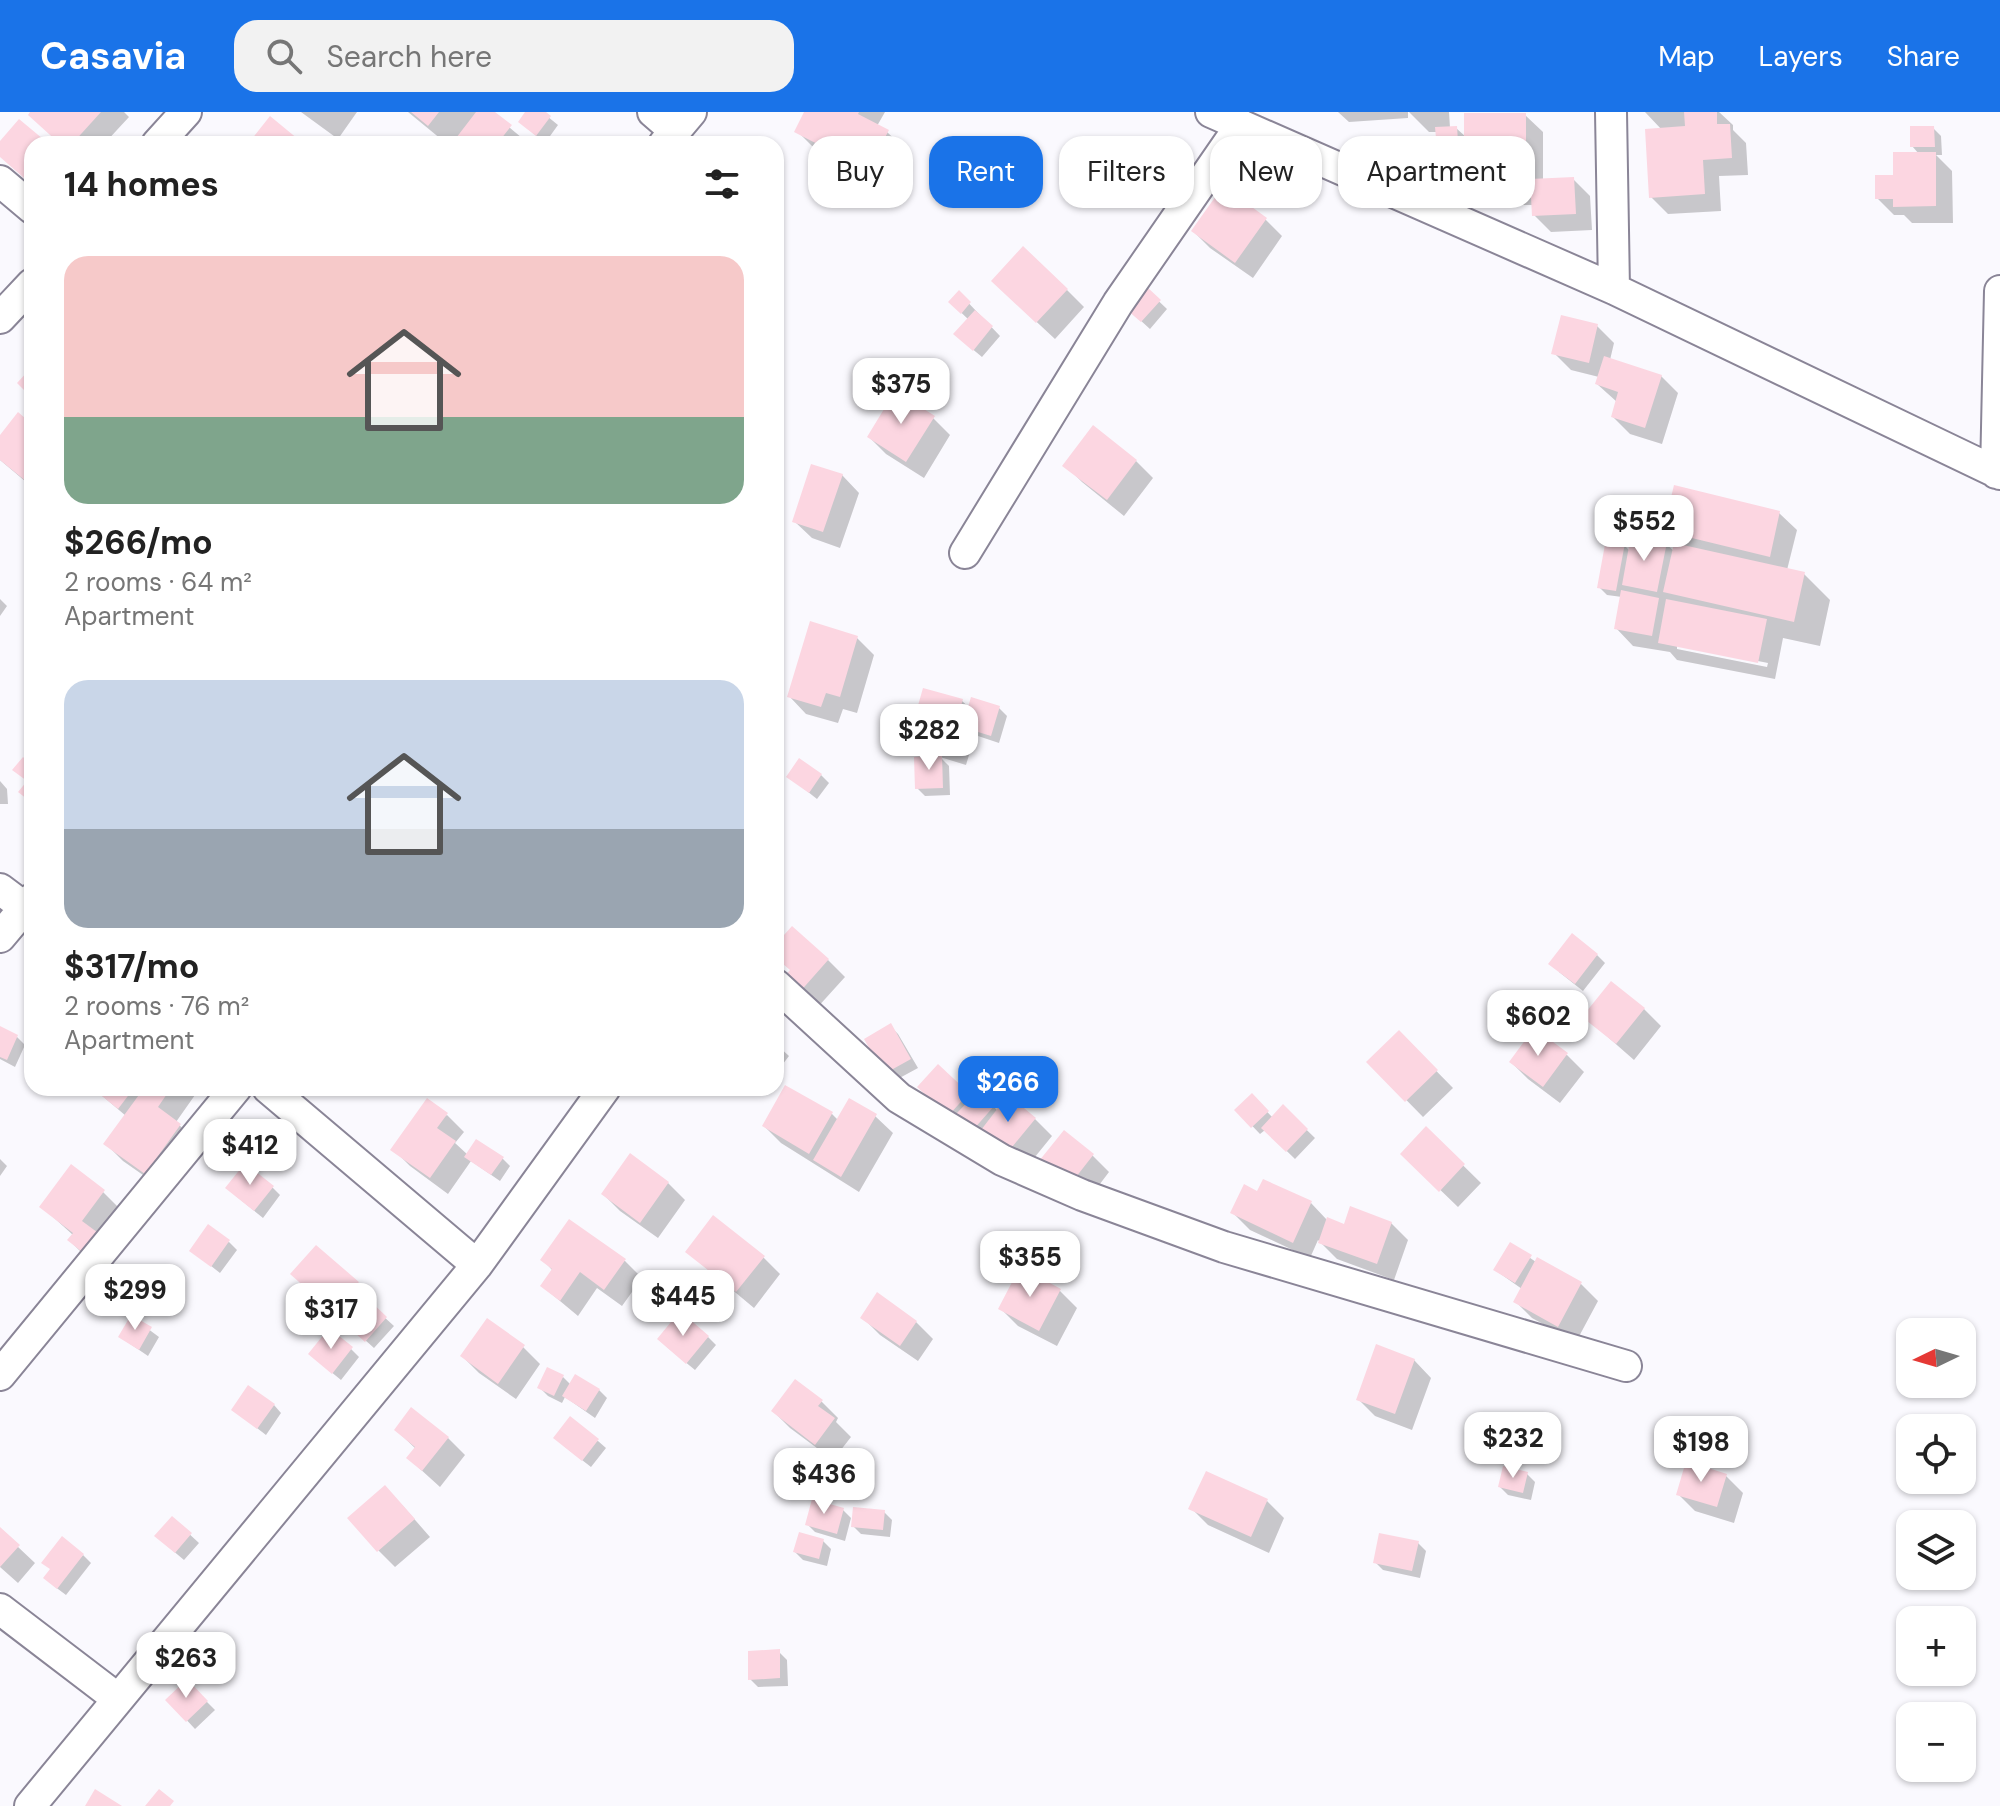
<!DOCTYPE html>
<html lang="en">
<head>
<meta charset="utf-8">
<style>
  body { margin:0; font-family:"DM Sans",sans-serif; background:#f2f2f2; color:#222; height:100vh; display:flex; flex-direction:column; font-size:30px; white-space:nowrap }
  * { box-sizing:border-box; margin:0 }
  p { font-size:26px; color:#767676 }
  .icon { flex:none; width:44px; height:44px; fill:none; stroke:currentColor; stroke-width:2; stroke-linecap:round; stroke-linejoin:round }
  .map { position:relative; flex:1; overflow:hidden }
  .panel { position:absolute; left:24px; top:24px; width:760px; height:960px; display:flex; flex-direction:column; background:#fff; border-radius:24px; box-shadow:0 2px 6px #0004 }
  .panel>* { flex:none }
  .guide { position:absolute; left:808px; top:24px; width:760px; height:72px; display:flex; gap:16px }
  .needle { width:52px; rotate:265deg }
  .controls { position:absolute; left:1896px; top:1206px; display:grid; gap:16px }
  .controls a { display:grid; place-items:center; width:80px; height:80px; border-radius:16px; background:#fff; box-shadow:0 2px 6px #0004; font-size:40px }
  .price { position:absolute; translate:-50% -68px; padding:0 18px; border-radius:16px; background:#fff; color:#222; font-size:26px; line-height:52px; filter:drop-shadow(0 2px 4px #0008) }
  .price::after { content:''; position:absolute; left:50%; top:48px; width:24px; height:18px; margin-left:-12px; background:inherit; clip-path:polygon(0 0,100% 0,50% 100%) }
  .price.active { background:#1a73e8; color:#fff }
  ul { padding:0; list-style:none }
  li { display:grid; align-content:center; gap:16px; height:424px; padding:0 40px }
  li span { display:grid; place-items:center; height:248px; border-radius:24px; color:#555 }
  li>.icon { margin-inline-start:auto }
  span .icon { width:144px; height:144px; fill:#fffc; stroke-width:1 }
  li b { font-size:34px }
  h2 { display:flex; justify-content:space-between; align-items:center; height:96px; padding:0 40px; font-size:34px }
  .pill { padding:0 28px; border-radius:24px; background:#fff; box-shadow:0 2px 6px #0004; font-size:28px; line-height:72px }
  .pill.active { background:#1a73e8; color:#fff }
  header { display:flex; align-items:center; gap:48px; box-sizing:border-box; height:112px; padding:0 40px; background:#1a73e8; color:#fff }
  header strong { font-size:38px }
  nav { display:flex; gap:44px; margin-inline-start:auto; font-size:28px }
  .search { width:560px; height:72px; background:#f2f2f2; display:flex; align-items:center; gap:20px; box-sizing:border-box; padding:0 28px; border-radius:24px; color:#767676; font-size:30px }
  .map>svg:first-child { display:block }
  .shadow { fill:#0003; fill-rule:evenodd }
  .building { fill:#fcd6e1 }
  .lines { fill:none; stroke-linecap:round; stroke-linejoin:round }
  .street-casing { stroke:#8a8597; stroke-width:34 }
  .street { stroke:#fff; stroke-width:30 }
</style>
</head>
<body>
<header>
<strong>Casavia</strong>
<div class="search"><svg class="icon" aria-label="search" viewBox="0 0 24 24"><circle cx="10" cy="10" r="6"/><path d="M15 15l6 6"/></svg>Search here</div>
<nav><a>Map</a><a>Layers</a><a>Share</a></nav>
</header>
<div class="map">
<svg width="2000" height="1694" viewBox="0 0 2000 1694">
  <rect width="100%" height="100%" fill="#faf9fe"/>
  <path class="shadow" d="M33,0H124L129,5L104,32H61Z
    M301,0H357L338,27Z
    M408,0H491L528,31L447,32Z
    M528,0H542L558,13L545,31L520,10Z
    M807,0H885L877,14L887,20L905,37L885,74L814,36L797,19Z
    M1338,0H1408V6L1349,10Z
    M1409,0H1449L1450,16H1456L1466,25L1525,3L1543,20V69L1573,67L1590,84L1592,118L1551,120L1534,103V93H1494L1475,74L1468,93L1437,81L1429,73L1468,65L1477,75V65L1465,53L1448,55L1439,47L1437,20H1429Z
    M1645,0H1719L1733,13V18L1746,31L1748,63L1719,64L1721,99L1668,102L1651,85L1662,18Z
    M1933,16L1941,24L1942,43H1936L1952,59L1953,111H1912L1904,103H1894L1877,86L1919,42L1912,34Z
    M1265,107L1282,124L1253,166L1210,136L1193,119Z
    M1067,178L1084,195L1055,227L1011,186Z
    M1147,178L1167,197L1150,217L1129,198Z
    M959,181L1000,224L982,245L964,230L969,208L950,190Z
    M1597,214L1614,231L1610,248L1661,264L1678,281L1662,332L1630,322L1613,305L1617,290L1597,272L1599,265L1571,258L1554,241Z
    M933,306L950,323L924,366L886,342L869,325Z
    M32,314V375L0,348V326Z
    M1136,349L1153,366L1124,404L1082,370L1065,353Z
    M842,363L859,381L840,436L812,426L794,409Z
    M1779,401L1797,418L1787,458L1804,462L1830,488L1820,534L1783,526L1775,567L1677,548L1670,540L1633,534L1616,516L1622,485L1607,483L1599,475L1624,433L1630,439L1666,432L1674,439L1681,435L1665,418ZM1677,533L1768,551L1767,555L1677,537Z
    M0,487L7,494L0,504Z
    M857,526L874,543L857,601L843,597L838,611L806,602L789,584Z
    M962,589L970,596H999L1007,604L999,631L975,623L966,653L940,645L949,654L950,683L925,684L917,676L940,645L928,642L911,625Z
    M821,663L829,671L817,687L789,665Z
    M0,669L7,677L8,692H0Z
    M776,835L828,848L845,865L816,897L784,867L792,859L776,844Z
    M1597,843L1605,851L1583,879L1559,860Z
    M1644,897L1661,914L1634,948L1585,905Z
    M890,914L898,922L918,956L894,969L886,961Z
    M0,917L17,925L25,933L15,955L0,947Z
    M1399,921L1453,976L1423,1005L1369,950Z
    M776,932L789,944L776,961Z
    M1567,943L1584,960L1560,991L1528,967L1511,950Z
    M938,955L973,988L979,981L998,999L1035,1007L1052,1024L1026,1056L957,1011L920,975Z
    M93,976H187L195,983L176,1010L197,1030L163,1077L123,1049L106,1032L126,1004Z
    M786,976L832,1002L838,1008L875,1004L893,1021L859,1080L781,1031L764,1014Z
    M1252,984L1273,1006L1283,995L1315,1026L1295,1047L1265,1018L1260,1022L1237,998Z
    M447,1003L464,1020L455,1031L468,1043L502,1046L510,1054L500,1069L471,1049L448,1082L410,1054L393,1037Z
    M1426,1017L1481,1071L1458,1095L1403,1042Z
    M1092,1043L1109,1060L1087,1089L1059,1066Z
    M0,1047L7,1054L0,1064Z
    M668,1071L685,1088L658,1126L620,1099L603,1082Z
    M272,1075L280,1083L263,1106L236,1084Z
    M103,1080L120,1097L86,1145L69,1128L73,1123L42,1095Z
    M1258,1082L1311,1091L1327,1108L1345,1114L1391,1111L1408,1128L1394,1168L1337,1147L1318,1128L1310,1146L1250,1118L1233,1101Z
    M229,1130L237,1138L220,1161L192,1139Z
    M1510,1132L1536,1150L1581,1172L1598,1189L1576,1230L1532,1206L1515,1189L1522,1177L1495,1158Z
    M316,1136L375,1189L371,1193L394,1214L374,1236L310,1179Z
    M687,1140L763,1145L780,1162L754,1196Z
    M543,1148L625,1149L642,1166L622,1194L597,1176L578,1204L542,1174L553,1159Z
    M1020,1158L1060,1179L1077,1196L1057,1234L1018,1214L1001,1197Z
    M132,1205L159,1225L148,1244L120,1225Z
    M863,1206L916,1210L933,1227L918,1249L880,1223Z
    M708,1225L716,1233L695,1258L667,1235Z
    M523,1235L540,1252L516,1287L479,1261L462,1244Z
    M351,1237L359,1245L341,1268L319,1250Z
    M1414,1248L1431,1266L1412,1318L1375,1304L1358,1287Z
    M563,1265L571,1273L599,1278L607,1286L595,1306L565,1285L562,1291L548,1284L540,1276Z
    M821,1289L838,1306L836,1310L851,1325L833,1348L790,1316L773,1299Z
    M274,1293L281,1301L266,1323L234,1298Z
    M396,1318L448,1326L465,1343L440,1375L408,1346L416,1337Z
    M598,1329L606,1336L591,1355L564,1334Z
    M1207,1362L1267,1389L1284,1406L1269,1441L1208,1413L1191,1396Z
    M1527,1362L1535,1370L1531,1388L1508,1383L1500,1375Z
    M1726,1364L1743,1381L1734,1411L1695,1399L1678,1382Z
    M402,1393L430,1425L395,1455L378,1438Z
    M843,1398L851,1406L845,1429L815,1420L807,1412Z
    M884,1400L892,1408L890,1425L861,1422L853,1414Z
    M172,1406L199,1431L184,1448L165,1432Z
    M0,1418L35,1451L18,1471L0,1455Z
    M823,1429L831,1437L827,1454L803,1448L795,1440Z
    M1418,1431L1426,1439L1420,1466L1383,1458L1375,1450Z
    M83,1443L91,1451L66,1483L54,1474Z
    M779,1540L787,1548L788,1574L758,1575L750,1567Z
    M187,1570L215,1598L195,1617L168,1588Z"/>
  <path class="building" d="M30,0H101L72,32H60L28,3Z
    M411,0H439L428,14Z
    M476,0H495L512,13L497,32H456L453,30Z
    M525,0H546L551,4L536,24L518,10Z
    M804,0H859L858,2L889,18L868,58L794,20Z
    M1684,0H1717V12H1730L1732,46L1703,48L1705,82L1649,86L1645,17L1685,14Z
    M1464,1H1526V77H1475V55H1464Z
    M270,4L304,32H248Z
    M19,7L49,32H32V73L0,45V29Z
    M1457,14L1459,46L1438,48L1435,15Z
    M1910,14H1934L1935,35H1910Z
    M1893,40H1936V94L1893,95V87H1875V63H1893Z
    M1436,51L1469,63L1460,86L1427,74Z
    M1574,65L1576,102L1532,104L1530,67Z
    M1223,74L1267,106L1235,151L1191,119Z
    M1023,134L1068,177L1036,211L991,169Z
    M1147,175L1161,188L1141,210L1127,198Z
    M959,178L971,190L961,202L948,190Z
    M975,198L993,214L973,239L953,222Z
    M1561,203L1598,212L1589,251L1551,242Z
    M1604,244L1662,263L1645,316L1611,305L1618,280L1595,272Z
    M29,258L32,261V286L17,271Z
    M895,279L935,304L906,350L867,325Z
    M18,300L32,312V363L27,370L0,348V323Z
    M1093,313L1137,348L1107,388L1062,354Z
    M811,352L843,362L823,420L792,410Z
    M1674,373L1780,399L1770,445L1663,419Z
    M1631,423L1667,430L1657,480L1622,473Z
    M1606,427L1625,431L1616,479L1597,476Z
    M1674,431L1805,460L1794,510L1663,480Z
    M1621,478L1659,486L1652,524L1614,517Z
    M1666,487L1767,507L1758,551L1658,531Z
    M810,509L858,524L840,585L826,581L821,595L787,585Z
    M923,576L963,587L949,637L909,625Z
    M971,585L1000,594L991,624L962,615Z
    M942,643L943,676L915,677L914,645Z
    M23,645L32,653V691L18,680L27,669L12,658Z
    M799,646L822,662L809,681L786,665Z
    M792,814L829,847L798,882L782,867L790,858L776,846V832Z
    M1572,821L1598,842L1575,872L1548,852Z
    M1611,869L1645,896L1616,932L1582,905Z
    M891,911L911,947L884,962L864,927Z
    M0,914L18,923L7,948L0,945Z
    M1534,916L1568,941L1543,975L1509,950Z
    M1399,918L1438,958L1405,990L1366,950Z
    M938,952L969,981L948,1004L917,975Z
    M785,973L833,1000L809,1042L762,1014Z
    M92,976H134L118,997Z
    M144,976H171L158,995L181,1012L145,1062L103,1032Z
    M979,978L995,993L973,1018L956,1002Z
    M1252,981L1269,999L1251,1016L1234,998Z
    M1008,983L1036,1006L1008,1040L981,1018Z
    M427,986L448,1001L437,1016L456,1029L430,1066L390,1038Z
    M849,986L877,1002L841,1065L813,1048Z
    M1283,992L1308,1017L1286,1040L1261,1016Z
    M1426,1014L1465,1052L1439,1080L1400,1042Z
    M1064,1018L1094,1042L1069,1074L1039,1049Z
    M476,1027L504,1045L491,1063L464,1045Z
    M630,1041L669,1070L640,1111L601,1082Z
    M245,1051L274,1074L254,1099L225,1076Z
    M71,1052L105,1078L82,1109L101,1123L86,1143L67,1128L73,1121L39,1095Z
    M1263,1067L1312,1089L1293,1131L1230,1101L1244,1072L1257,1079Z
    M1350,1094L1392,1110L1377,1152L1318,1131L1327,1105L1344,1112Z
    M713,1103L765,1144L736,1180L685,1140Z
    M569,1107L626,1147L604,1178L580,1160L560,1189L540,1174L552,1157L540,1148Z
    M208,1112L230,1128L211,1155L189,1139Z
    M1510,1130L1532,1143L1515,1171L1493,1158Z
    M316,1133L359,1170L333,1200L290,1162Z
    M1537,1145L1582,1170L1558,1215L1513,1190Z
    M1020,1155L1061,1177L1039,1219L998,1197Z
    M877,1180L917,1209L900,1234L860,1206Z
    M367,1186L387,1205L365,1230L344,1211Z
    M680,1199L709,1224L686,1252L657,1227Z
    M131,1203L152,1215L139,1238L118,1225Z
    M487,1206L525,1233L498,1272L460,1244Z
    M329,1216L353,1235L332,1262L308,1242Z
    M1376,1232L1415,1247L1395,1302L1356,1288Z
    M547,1255L564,1263L554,1284L537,1276Z
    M575,1262L600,1277L586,1299L562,1284Z
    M795,1267L823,1288L818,1294L835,1306L815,1333L771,1299Z
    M248,1273L275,1292L257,1317L231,1298Z
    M411,1295L449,1325L422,1359L406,1346L415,1335L394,1318Z
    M570,1304L599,1327L582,1349L553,1326Z
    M1686,1349L1727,1362L1717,1395L1676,1383Z
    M1503,1354L1528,1360L1523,1381L1498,1375Z
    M1206,1359L1268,1387L1251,1425L1188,1397Z
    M385,1373L415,1407L377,1440L347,1406Z
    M812,1387L844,1396L837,1422L805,1413Z
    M853,1395L885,1398L883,1418L851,1415Z
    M172,1404L192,1421L175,1441L154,1424Z
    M0,1415L20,1433L0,1455Z
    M799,1420L824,1427L819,1447L793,1440Z
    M1379,1421L1419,1429L1412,1459L1373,1451Z
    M62,1424L84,1442L57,1477L43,1466L50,1457L41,1451Z
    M780,1537V1566L748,1568V1539Z
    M187,1567L208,1589L186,1610L165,1588Z
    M95,1677L122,1694H85Z
    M159,1677L174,1689L170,1694H145Z"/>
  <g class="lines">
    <defs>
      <path id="street" d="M653,0L675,19
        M1211,0L1614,177L2000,362
        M1611,0L1614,177
        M157,32L186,0
        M664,32L691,0
        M0,69L32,96
        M0,206L32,172
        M1996,361L2000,179
        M965,441L1118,191L1241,13
        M0,777L32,801
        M0,825L32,787
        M776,873L899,986L1002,1048L1082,1083L1224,1135L1626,1254
        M268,976L477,1153
        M0,1263L236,976
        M0,1497L118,1587
        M30,1694L477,1153L605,976"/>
    </defs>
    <use href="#street" class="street-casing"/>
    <use href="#street" class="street"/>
  </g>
</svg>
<div class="controls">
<a><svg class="needle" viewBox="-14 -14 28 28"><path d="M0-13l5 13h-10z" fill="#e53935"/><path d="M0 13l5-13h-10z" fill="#767676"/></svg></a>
<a><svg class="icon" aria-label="locate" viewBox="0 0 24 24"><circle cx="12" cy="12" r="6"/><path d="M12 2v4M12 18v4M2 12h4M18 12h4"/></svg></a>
<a><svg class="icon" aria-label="layers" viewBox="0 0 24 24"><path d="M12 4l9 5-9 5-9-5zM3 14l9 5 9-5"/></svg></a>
<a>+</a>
<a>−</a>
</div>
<b class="price" style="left:901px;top:314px">$375</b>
<b class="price" style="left:1644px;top:451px">$552</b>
<b class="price" style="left:929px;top:660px">$282</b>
<b class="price" style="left:1538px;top:946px">$602</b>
<b class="price active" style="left:1008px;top:1012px">$266</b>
<b class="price" style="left:250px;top:1075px">$412</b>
<b class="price" style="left:1030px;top:1187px">$355</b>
<b class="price" style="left:135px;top:1220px">$299</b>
<b class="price" style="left:683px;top:1226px">$445</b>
<b class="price" style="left:331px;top:1239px">$317</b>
<b class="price" style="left:1513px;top:1368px">$232</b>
<b class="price" style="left:1701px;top:1372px">$198</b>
<b class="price" style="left:824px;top:1404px">$436</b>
<b class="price" style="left:186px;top:1588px">$263</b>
<div class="guide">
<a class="pill">Buy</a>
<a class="pill active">Rent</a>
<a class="pill">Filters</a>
<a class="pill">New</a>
<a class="pill">Apartment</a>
</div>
<section class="panel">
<h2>14 homes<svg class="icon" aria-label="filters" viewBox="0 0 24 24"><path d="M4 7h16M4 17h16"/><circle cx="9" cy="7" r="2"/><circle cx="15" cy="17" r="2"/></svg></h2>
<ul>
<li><span style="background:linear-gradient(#f6c9c9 65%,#7fa58c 0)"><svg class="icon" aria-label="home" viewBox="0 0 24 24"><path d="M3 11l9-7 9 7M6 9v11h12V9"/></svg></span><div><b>$266/mo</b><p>2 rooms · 64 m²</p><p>Apartment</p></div></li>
<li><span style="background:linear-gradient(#c9d6e8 60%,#9aa5b1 0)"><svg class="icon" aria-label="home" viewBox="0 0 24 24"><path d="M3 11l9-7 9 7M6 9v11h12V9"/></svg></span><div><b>$317/mo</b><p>2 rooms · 76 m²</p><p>Apartment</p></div></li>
</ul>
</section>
</div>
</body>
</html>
